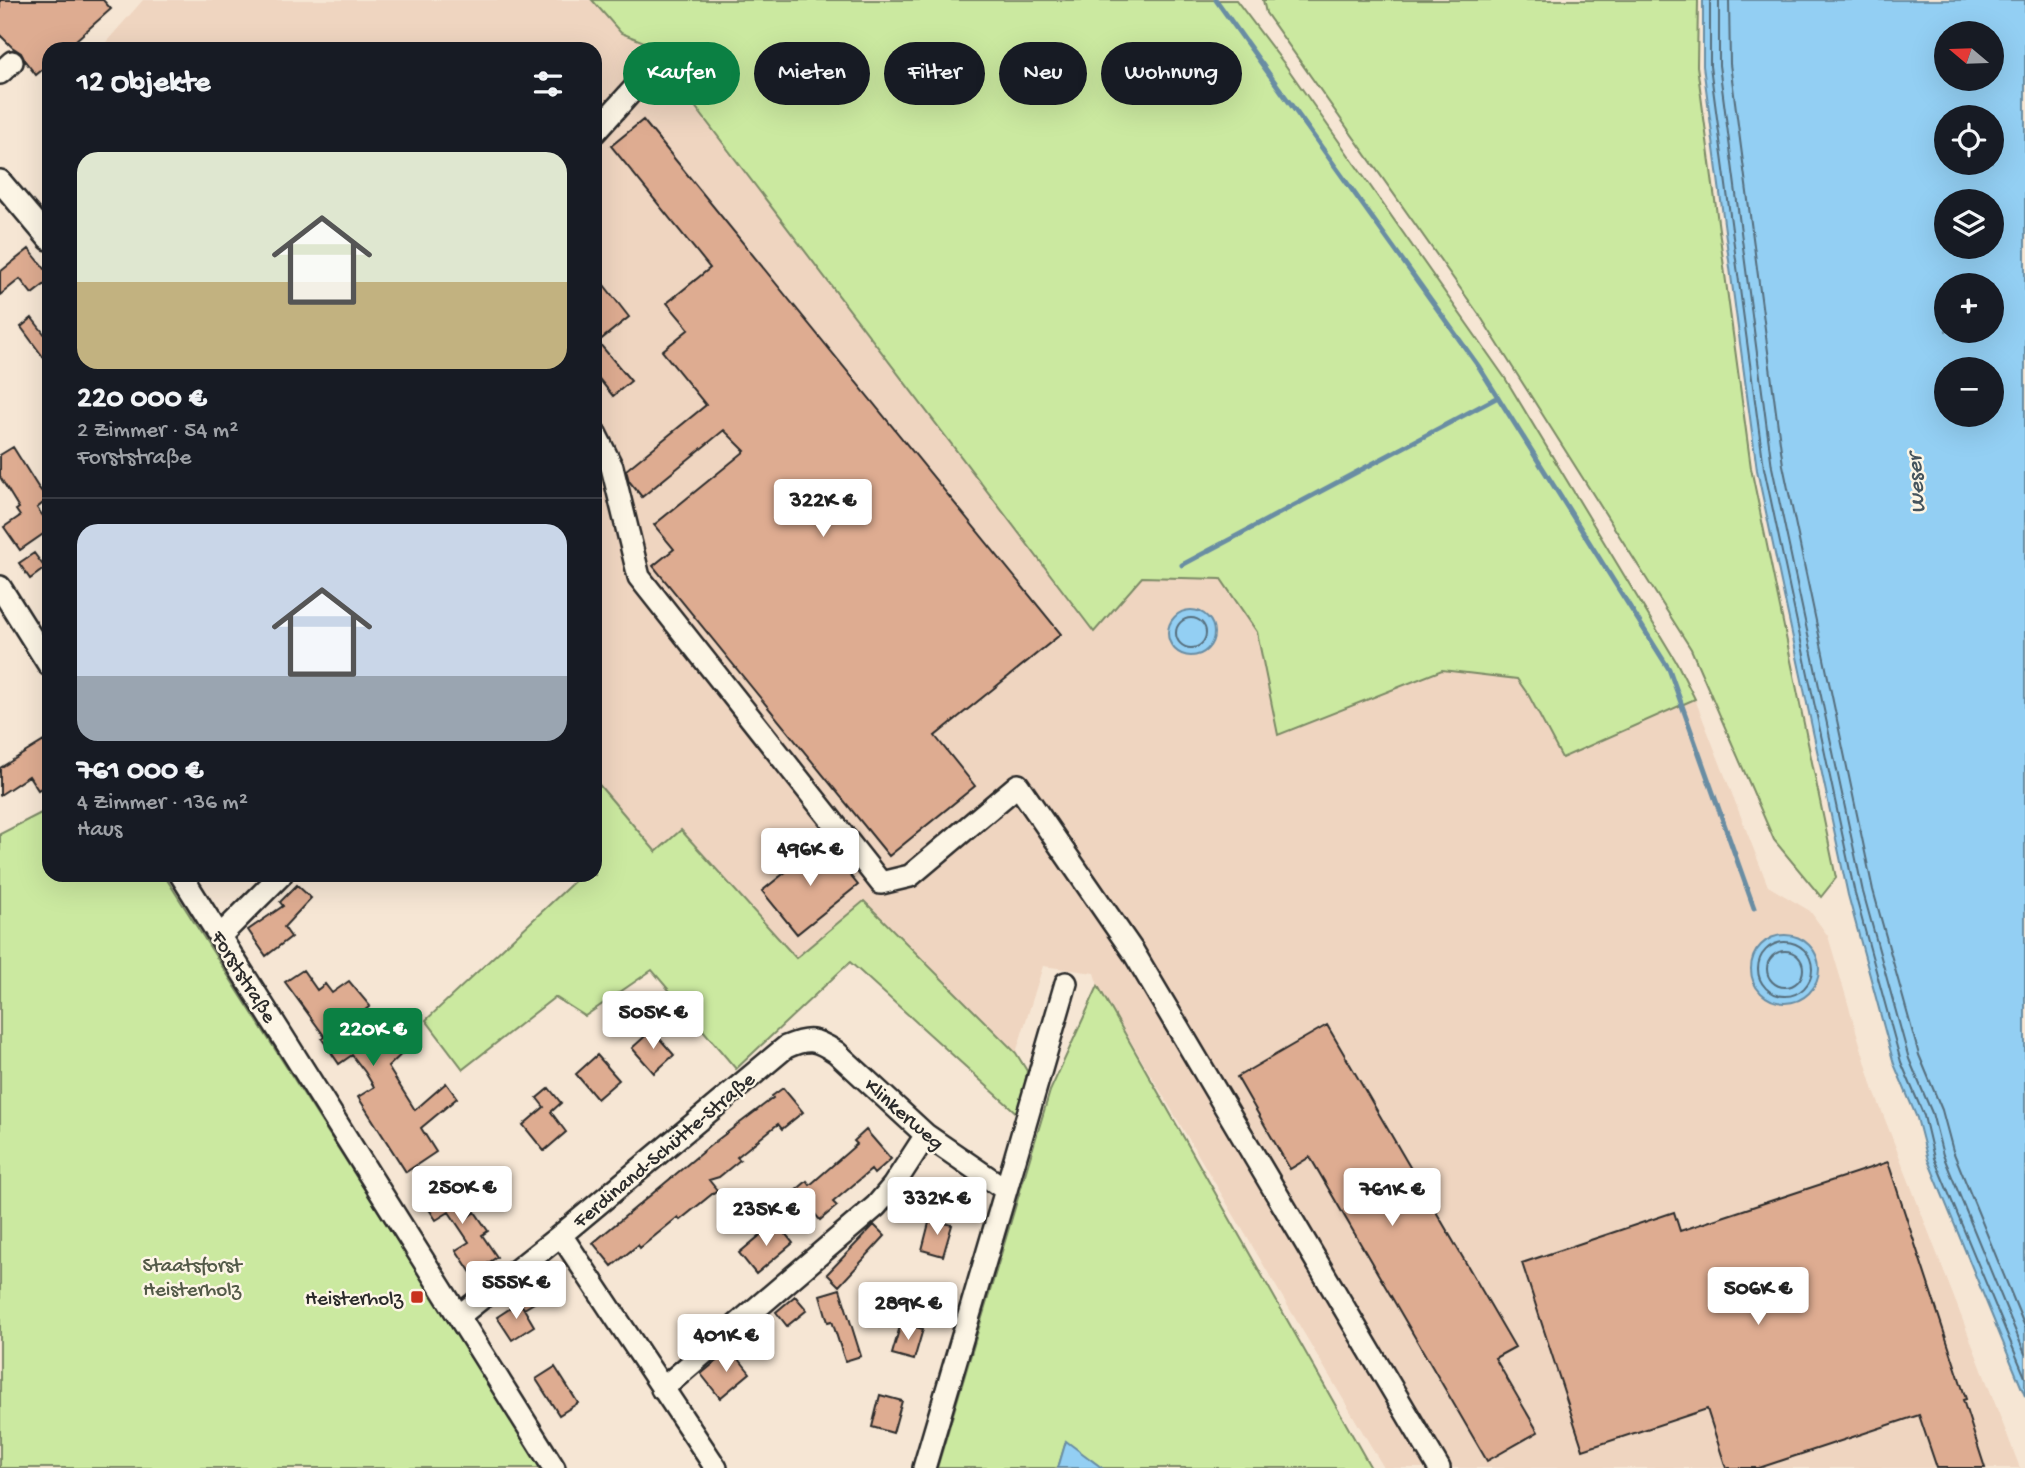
<!DOCTYPE html>
<html lang="de">
<head>
<meta charset="utf-8">
<style>
  body { margin:0; font-family:"Gochi Hand",sans-serif; background:#242831; color:#f1f3f6; height:100vh; display:flex; flex-direction:column; font-size:26px; white-space:nowrap }
  * { box-sizing:border-box; margin:0 }
  p { font-size:23px; color:#9ea1a6 }
  .icon { flex:none; width:38px; height:38px; fill:none; stroke:currentColor; stroke-width:2; stroke-linecap:round; stroke-linejoin:round }
  .map { position:relative; flex:1; overflow:hidden }
  .drawer { position:absolute; left:42px; top:42px; width:560px; height:840px; display:flex; flex-direction:column; background:#171b24; border-radius:21px; box-shadow:0 7px 28px #0002 }
  .drawer>* { flex:none }
  .hud { position:absolute; left:623px; top:42px; width:665px; height:63px; display:flex; gap:14px }
  .needle { width:46px; rotate:289deg }
  .tools { position:absolute; left:1934px; top:21px; display:grid; gap:14px }
  .tools a { display:grid; place-items:center; width:70px; height:70px; border-radius:50%; background:#171b24; box-shadow:0 7px 28px #0002; font-size:35px }
  .price { position:absolute; translate:-50% -60px; padding:0 16px; border-radius:7px; background:#fff; color:#222; font-size:23px; line-height:46px; filter:drop-shadow(0 2px 4px #0008) }
  .price::after { content:''; position:absolute; left:50%; top:42px; width:21px; height:16px; margin-left:-10px; background:inherit; clip-path:polygon(0 0,100% 0,50% 100%) }
  .price.current { background:#0b8043; color:#fff }
  ul { padding:0; list-style:none }
  li { display:grid; align-content:center; gap:14px; height:371px; padding:0 35px }
  li+li { border-top:2px solid #363941 }
  li span { display:grid; place-items:center; height:217px; border-radius:21px; color:#555 }
  li>.icon { margin-inline-start:auto }
  span .icon { width:126px; height:126px; fill:#fffc; stroke-width:1 }
  li b { font-size:30px }
  h2 { display:flex; justify-content:space-between; align-items:center; height:84px; padding:0 35px; font-size:30px }
  .chip { padding:0 24px; border-radius:32px; background:#171b24; box-shadow:0 7px 28px #0002; font-size:24px; line-height:63px }
  .chip.current { background:#0b8043; color:#fff }
  .map>svg:first-child { display:block }
  .built { fill:#efd5c0 }
  .green { fill:#cbe9a0; stroke:#7b8a66; stroke-width:2 }
  .water { fill:#93cff3; stroke:#698da3; stroke-width:2; fill-rule:evenodd }
  .lines { fill:none; stroke-linecap:round; stroke-linejoin:round }
  .shore { stroke:#556d7b; stroke-width:2 }
  .stream { stroke:#698da3; stroke-width:5 }
  .building { fill:#deac91; stroke:#2b2b2b; stroke-width:2 }
  .minor-casing { stroke:#2b2b2b; stroke-width:26 }
  .minor { stroke:#fcf5e5; stroke-width:21 }
  .poi-dot { fill:#c8321e; stroke:#fcf5e5; stroke-width:2.5 }
  .labels { text-anchor:middle; stroke-width:5; stroke-linejoin:round; paint-order:stroke }
  .street-label { font-size:21px; fill:#2b2b2b; stroke:#fcf5e5 }
  .park-label { font-size:21px; fill:#535a48; stroke:#fcf5e5 }
  .poi-label { font-size:21px; fill:#2b2b2b; stroke:#fcf5e5; text-anchor:end }
  .water-label { font-size:23px; font-style:italic; fill:#45545d; stroke:#fcf5e5 }
</style>
</head>
<body>
<div class="map">
<svg width="2025" height="1468" viewBox="0 0 2025 1468">
  <rect width="100%" height="100%" fill="#f6e6d4"/>
  <filter id="ink" filterUnits="userSpaceOnUse"><feTurbulence type="fractalNoise" baseFrequency=".0143" numOctaves="2"/><feDisplacementMap in="SourceGraphic" scale="14" xChannelSelector="R" yChannelSelector="G"/><feConvolveMatrix kernelMatrix="1 2 1 2 8 2 1 2 1" color-interpolation-filters="sRGB"/></filter>
  <g filter="url(#ink)">
    <path class="built" d="M143,0H592L621,33L647,43L1094,631L1142,577L1221,579L1257,632L1279,735L1442,670L1517,679L1529,696L1562,758L1695,699L1768,886L1810,911L1828,936L1874,1091L2020,1468H1384L1098,986L1094,973L1043,966L1016,1053L864,902L796,959L681,831L656,852L595,780V49H100Z"/>
    <path class="green" d="M592,0H1236L1286,66L1505,378L1677,663L1695,699L1562,758L1529,696L1517,679L1442,670L1278,735L1257,632L1221,579L1142,577L1094,632L647,43L621,33Z
      M1263,0H1698L1697,66L1751,468L1836,878L1821,897L1774,840L1691,649L1482,319L1266,13Z
      M595,780L656,852L681,830L796,958L864,901L1016,1053L1027,1071L1020,1116L850,962L736,1069L652,970L585,1016L555,997L463,1069L426,1020L581,875H595Z
      M49,809V875H164L542,1468H0V834Z
      M1098,986L1371,1468H1102L1066,1442L1058,1468H937L1050,1091Z"/>
    <path class="water" d="M1703,0H2025V1396L1928,1160L1917,1118L1894,1064L1848,895L1757,470L1703,66ZM1946,33H1992V79H1946ZM1946,117H1992V163H1946ZM1946,201H1992V247H1946ZM1946,285H1992V331H1946ZM1946,369H1992V415H1946Z
      M1168 633a23 23 0 1 1 46 0a23 23 0 1 1-46 0Z
      M1751 969a34 34 0 1 1 68 0a34 34 0 1 1-68 0Z
      M1066,1441L1102,1468H1058Z"/>
    <g class="lines">
      <path class="shore" d="M1710,0V66L1764,468L1855,894L1901,1062L1924,1116L1934,1158L2025,1377
        M1719,0V65L1772,467L1863,892L1909,1059L1932,1113L1943,1155L2025,1354
        M1729,0L1730,64L1783,465L1873,890L1919,1055L1942,1110L1953,1151L2025,1327
        M1176 633a15 15 0 1 1 30 0a15 15 0 1 1-30 0Z
        M1758 969a27 27 0 1 1 54 0a27 27 0 1 1-54 0Z
        M1767 969a18 18 0 1 1 36 0a18 18 0 1 1-36 0Z"/>
      <path class="stream" d="M1216,0L1479,367L1669,669L1754,908
        M1182,565L1498,397"/>
    </g>
    <path class="building" d="M0,0H103L111,9L66,49H49V64L36,75L25,61L21,53L12,47L0,35Z
      M643,120L1061,634L935,736L975,786L889,856L653,566L674,549L654,525L745,451L724,430L642,497L629,481L626,470L706,405L662,351L689,329L667,303L710,268L611,146Z
      M29,249L49,274V281L32,294L20,279L0,295V272Z
      M604,285L629,317L598,342L631,381L613,396L595,374V292Z
      M32,318L49,340V365L21,327Z
      M13,447L38,487L48,499L37,508L49,524V530L20,550L4,527L20,516L16,510L19,508L0,477V455Z
      M34,553L45,568L30,579L19,563Z
      M44,741L49,750V783L38,790L29,776L0,795V768Z
      M823,842L858,885L797,934L762,891Z
      M297,885L311,898L284,927L291,937L266,956L248,930L283,906L280,902Z
      M303,970L317,990L325,984L332,993L349,981L370,1006L352,1021L369,1045L391,1028L407,1049L388,1067L415,1110L446,1083L457,1098L421,1128L436,1152L406,1172L358,1097L374,1087L365,1072L352,1055L339,1064L322,1039L325,1037L285,982Z
      M1327,1025L1515,1347L1495,1358L1538,1432L1487,1461L1310,1157L1290,1169L1237,1077Z
      M652,1030L674,1055L654,1073L632,1048Z
      M597,1055L619,1080L597,1099L576,1074Z
      M549,1088L561,1103L551,1112L566,1132L544,1151L523,1125L544,1107L537,1098Z
      M783,1088L803,1112L782,1129L778,1124L737,1157L740,1160L719,1177L709,1180L717,1190L680,1220L678,1217L640,1248L638,1245L612,1266L593,1243L712,1144L773,1098L772,1096Z
      M866,1130L891,1159L874,1174L871,1170L833,1202L837,1206L820,1220L795,1191L807,1181L810,1185L857,1144L854,1141Z
      M1888,1162L1966,1399L1963,1400L1985,1468H1937L1919,1415L1759,1468H1726L1707,1409L1583,1450L1522,1263L1674,1212L1680,1231Z
      M447,1181L469,1216L475,1212L488,1231L482,1235L497,1257L472,1274L456,1250L469,1242L449,1212L436,1220L421,1197Z
      M930,1219L952,1225L943,1256L922,1250Z
      M776,1222L793,1243L756,1274L739,1253Z
      M874,1225L885,1236L839,1286L827,1274Z
      M552,1273L561,1287L524,1309L516,1296Z
      M840,1289L861,1356L845,1361L832,1321L828,1322L820,1295Z
      M795,1296L807,1310L787,1326L776,1312Z
      M520,1302L534,1326L512,1340L497,1317Z
      M901,1323L923,1329L914,1360L892,1354Z
      M731,1349L750,1373L720,1398L701,1374Z
      M555,1367L578,1403L559,1415L536,1379Z
      M880,1395L902,1401L893,1433L872,1427Z"/>
    <g class="lines">
      <defs>
        <path id="minor" d="M0,73L12,62
          M595,132L650,71
          M0,181L49,239
          M595,433L612,467L639,577L881,883L910,876L1018,785L1134,953L1439,1468
          M0,587L49,665
          M181,875L554,1468
          M220,936L281,875
          M1006,1190L1066,983
          M561,1235L716,1468
          M459,1316L561,1235L786,1047C809,1037 816,1039 836,1052L926,1135L1006,1190L924,1468
          M662,1389L876,1206L893,1186L926,1135"/>
      </defs>
      <use href="#minor" class="minor-casing"/>
      <use href="#minor" class="minor"/>
    </g>
  </g>
  <rect class="poi-dot" x="410" y="1290" width="14" height="14" rx="3.5"/>
  <g class="labels">
    <g class="street-label">
      <text transform="translate(245 976) rotate(58)" y="7">Forststraße</text>
      <text transform="translate(905 1113) rotate(41)" y="7">Klinkerweg</text>
      <text transform="translate(663 1149) rotate(-40)" y="7">Ferdinand-Schütte-Straße</text>
    </g>
    <g class="park-label">
      <text x="192" y="1271">Staatsforst<tspan x="192" dy="24">Heisterholz</tspan></text>
    </g>
    <g class="poi-label">
      <text x="403" y="1304">Heisterholz</text>
    </g>
    <g class="water-label">
      <text transform="translate(1914 484) rotate(-94)" y="8">Weser</text>
    </g>
  </g>
</svg>
<div class="tools">
<a><svg class="needle" viewBox="-14 -14 28 28"><path d="M0-13l5 13h-10z" fill="#e53935"/><path d="M0 13l5-13h-10z" fill="#9ea1a6"/></svg></a>
<a><svg class="icon" aria-label="locate" viewBox="0 0 24 24"><circle cx="12" cy="12" r="6"/><path d="M12 2v4M12 18v4M2 12h4M18 12h4"/></svg></a>
<a><svg class="icon" aria-label="layers" viewBox="0 0 24 24"><path d="M12 4l9 5-9 5-9-5zM3 14l9 5 9-5"/></svg></a>
<a>+</a>
<a>−</a>
</div>
<b class="price" style="left:823px;top:539px">322K €</b>
<b class="price" style="left:810px;top:888px">496K €</b>
<b class="price" style="left:653px;top:1051px">505K €</b>
<b class="price current" style="left:373px;top:1068px">220K €</b>
<b class="price" style="left:462px;top:1226px">250K €</b>
<b class="price" style="left:1392px;top:1228px">761K €</b>
<b class="price" style="left:937px;top:1237px">332K €</b>
<b class="price" style="left:766px;top:1248px">235K €</b>
<b class="price" style="left:516px;top:1321px">555K €</b>
<b class="price" style="left:1758px;top:1327px">506K €</b>
<b class="price" style="left:908px;top:1342px">289K €</b>
<b class="price" style="left:726px;top:1374px">401K €</b>
<div class="hud">
<a class="chip current">Kaufen</a>
<a class="chip">Mieten</a>
<a class="chip">Filter</a>
<a class="chip">Neu</a>
<a class="chip">Wohnung</a>
</div>
<section class="drawer">
<h2>12 Objekte<svg class="icon" aria-label="filters" viewBox="0 0 24 24"><path d="M4 7h16M4 17h16"/><circle cx="9" cy="7" r="2"/><circle cx="15" cy="17" r="2"/></svg></h2>
<ul>
<li><span style="background:linear-gradient(#dfe7d0 60%,#c2b280 0)"><svg class="icon" aria-label="home" viewBox="0 0 24 24"><path d="M3 11l9-7 9 7M6 9v11h12V9"/></svg></span><div><b>220 000 €</b><p>2 Zimmer · 54 m²</p><p>Forststraße</p></div></li>
<li><span style="background:linear-gradient(#c9d6e8 70%,#9aa5b1 0)"><svg class="icon" aria-label="home" viewBox="0 0 24 24"><path d="M3 11l9-7 9 7M6 9v11h12V9"/></svg></span><div><b>761 000 €</b><p>4 Zimmer · 136 m²</p><p>Haus</p></div></li>
</ul>
</section>
</div>
</body>
</html>
